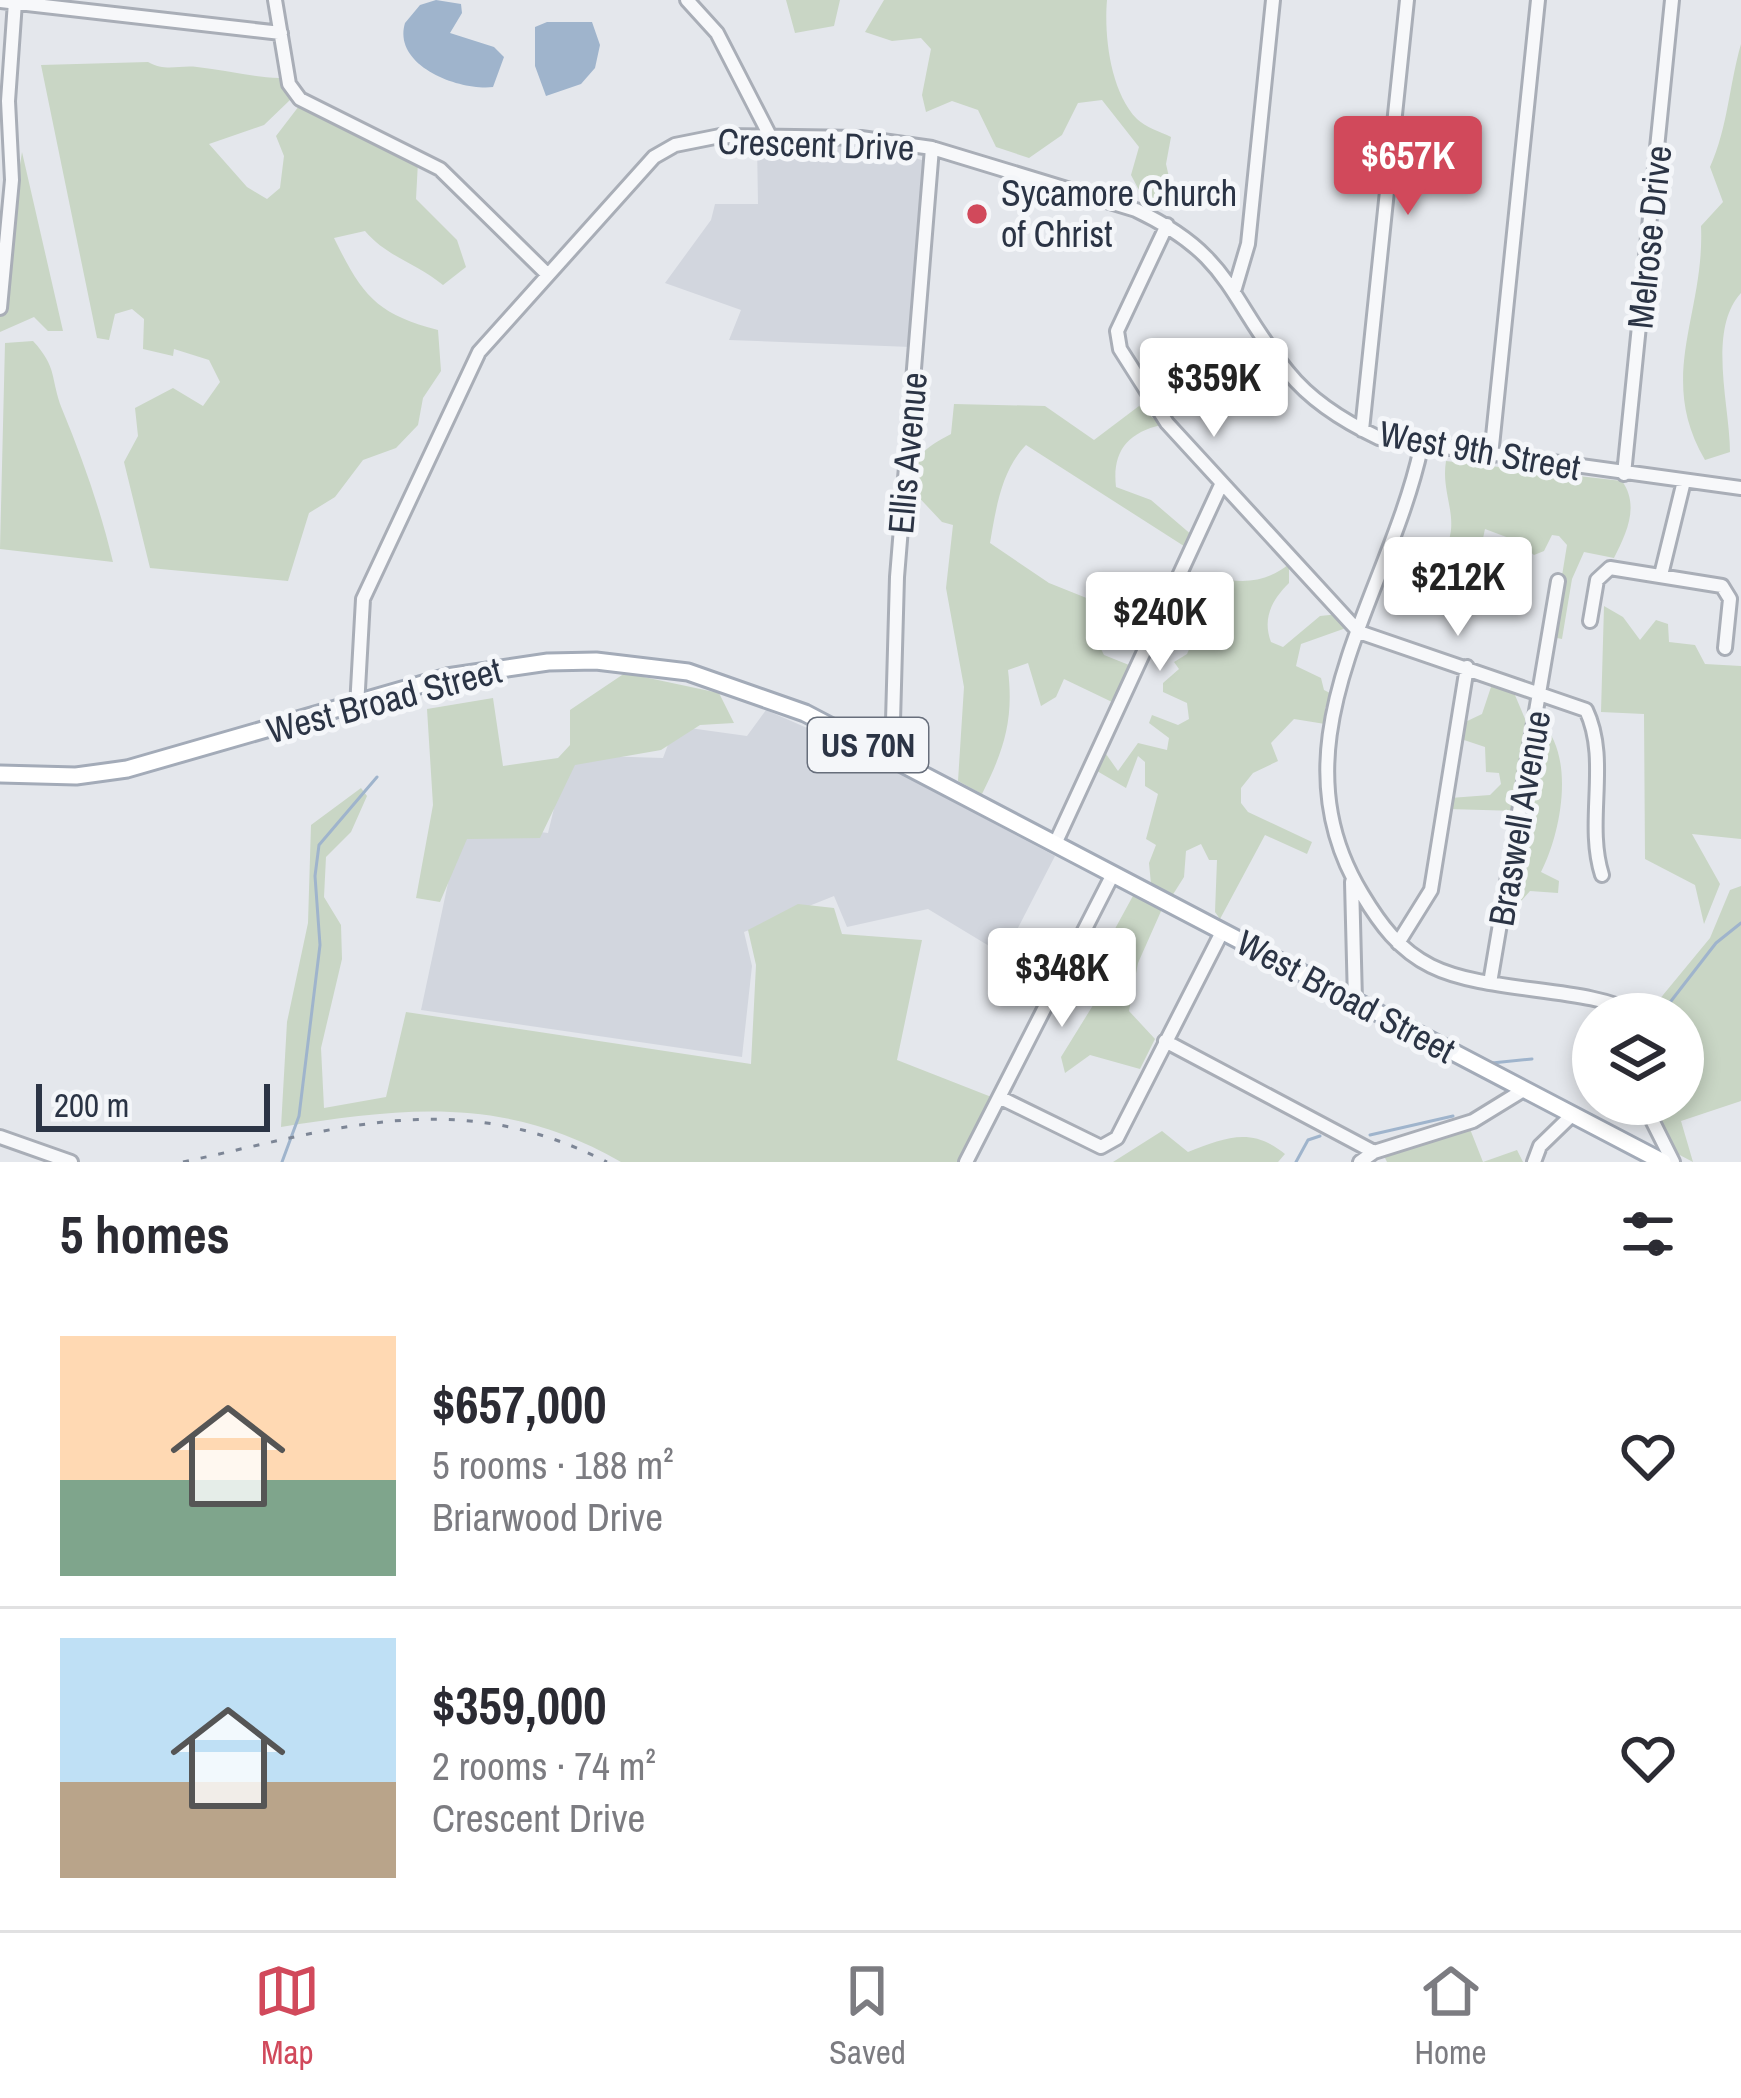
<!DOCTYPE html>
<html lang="en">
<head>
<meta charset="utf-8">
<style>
  body { margin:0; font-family:"Archivo Narrow",sans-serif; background:#f2f2f3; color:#2b2b33; height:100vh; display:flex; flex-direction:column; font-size:45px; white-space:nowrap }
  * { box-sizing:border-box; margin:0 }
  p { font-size:39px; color:#7c7c81 }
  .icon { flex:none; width:66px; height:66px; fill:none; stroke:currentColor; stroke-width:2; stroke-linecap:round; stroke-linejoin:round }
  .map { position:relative; height:1162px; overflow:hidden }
  .details { display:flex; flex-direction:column; background:#fff; flex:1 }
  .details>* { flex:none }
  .fabs { position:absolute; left:1572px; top:993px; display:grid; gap:24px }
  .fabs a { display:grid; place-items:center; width:132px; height:132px; border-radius:50%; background:#fff; box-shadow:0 6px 18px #0003; font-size:60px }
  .scale { position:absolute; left:36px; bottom:30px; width:234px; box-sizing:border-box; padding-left:12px; border:6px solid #2b3445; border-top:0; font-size:33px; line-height:42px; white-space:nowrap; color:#2b3445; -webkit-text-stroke:9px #f4f6f9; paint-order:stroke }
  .price { position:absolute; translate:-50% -102px; padding:0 27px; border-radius:12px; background:#fff; color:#222; font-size:39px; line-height:78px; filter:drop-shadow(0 3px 6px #0008) }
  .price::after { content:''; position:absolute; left:50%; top:72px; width:36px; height:27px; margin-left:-18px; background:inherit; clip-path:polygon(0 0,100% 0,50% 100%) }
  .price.current { background:#d1495b; color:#fff }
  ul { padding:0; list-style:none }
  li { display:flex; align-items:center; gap:36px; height:300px; padding:0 60px }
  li+li { border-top:3px solid #e1e1e2 }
  li span { display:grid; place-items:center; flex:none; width:336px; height:240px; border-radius:0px; color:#555 }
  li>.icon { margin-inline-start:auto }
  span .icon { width:144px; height:144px; fill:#fffc; stroke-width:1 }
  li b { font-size:51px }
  h2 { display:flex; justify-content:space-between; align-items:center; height:144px; padding:0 60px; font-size:51px }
  .tab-bar { display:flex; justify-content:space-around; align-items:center; height:168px; border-top:3px solid #e1e1e2; background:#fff; font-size:33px; color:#7c7c81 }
  .tab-bar a { display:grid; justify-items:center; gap:6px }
  .tab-bar .current { color:#d1495b }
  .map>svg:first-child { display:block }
  .built { fill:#d2d6de }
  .green { fill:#c9d6c5 }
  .water { fill:#9fb4cc }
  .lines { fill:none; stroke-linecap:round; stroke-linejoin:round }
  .stream { stroke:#9fb4cc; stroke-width:3 }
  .minor-casing { stroke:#a9aeb7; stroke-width:18 }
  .major-casing { stroke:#a3abb8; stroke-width:21 }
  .minor { stroke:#f7f8fa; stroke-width:12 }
  .major { stroke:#fff; stroke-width:15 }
  .rail { stroke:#7d8696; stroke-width:3; stroke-dasharray:6 12; stroke-linecap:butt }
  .poi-dot { fill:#d1495b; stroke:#f4f6f9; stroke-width:4.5 }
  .labels { text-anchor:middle; stroke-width:10; stroke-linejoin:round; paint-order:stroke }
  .shield { fill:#f4f6f9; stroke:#676e7b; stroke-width:3 }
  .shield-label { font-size:33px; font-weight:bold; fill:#2b3445 }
  .street-label { font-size:36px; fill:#2b3445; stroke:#f4f6f9 }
  .poi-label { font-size:36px; fill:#2b3445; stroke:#f4f6f9; text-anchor:start }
</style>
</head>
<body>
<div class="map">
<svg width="1741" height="1162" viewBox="0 0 1741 1162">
  <rect width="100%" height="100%" fill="#e4e7ec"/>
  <path class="built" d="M757,143L885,149L925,161L911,347L729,340L741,310L665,283L711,220L715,204H758Z
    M766,710L855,749L1055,856L1004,955L928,909L847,927L834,896L744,932L752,966L742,1057L421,1010L461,822L548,833L567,755L663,758L675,726L747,736Z"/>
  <path class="green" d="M786,0H840L834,26L795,33Z
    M884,0H1107C1104,35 1110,91 1137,119C1145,127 1161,132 1171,137L1166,164L1171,186L1157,200L1140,192L1131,175L1139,147L1102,100L1078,103L1062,135L1029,158L996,147L978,110L952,101L926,112L922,95L931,49L921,38L892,41L865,32Z
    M1741,44V293C1707,330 1730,406 1730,452L1705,460C1656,376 1705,315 1701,226L1723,202L1710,167C1728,127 1729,86 1741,44Z
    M148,62C166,72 178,65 197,67C225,70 251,77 279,78L290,100L264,125L209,144L247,187L267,199L280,188L284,156L276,136L299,106L418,162L416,199L457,240L466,267L443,285C416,263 387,257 365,231L334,238C362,295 376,314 438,330L441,371L423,398L418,425L396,448L363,460L335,497L309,513L288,581L150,568L124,462L138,436L135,408L173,388L203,406L220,382L209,360L174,349L173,356L143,349L144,319L132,309L115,314L109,340L97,338L41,65Z
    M22,152L63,331H48L34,317L0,332V293Z
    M33,341C58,368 50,378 62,409C83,460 100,508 113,562L0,549L5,343Z
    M954,404L1045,406L1094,440L1139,406L1161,425C1127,433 1112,452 1116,487L1151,500L1193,536L1187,548L1026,445C1001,471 996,509 990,543L1049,583L1094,601L1093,617L1108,629L1099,645L1104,655L1129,665L1112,702L1064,679L1056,697L1041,706L1028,663L1008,670C1014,720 1004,750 982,794L958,781L964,687L946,588L953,525L942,522L911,489C913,456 923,449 951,434Z
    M1446,461L1622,481C1640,506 1626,534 1614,558L1584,552L1572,579L1562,639L1552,637L1567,545L1559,536L1552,535L1544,551L1534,555L1517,541L1485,529L1482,543L1503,569L1499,576L1457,544L1447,562L1434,557L1438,544L1449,540C1457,513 1441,491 1446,461Z
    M1289,564V583C1272,600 1262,618 1271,642L1283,647L1320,616L1339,614L1346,628L1301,644L1296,666L1321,678L1324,690L1334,695L1325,708V724L1294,719L1271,743L1278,761L1253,773L1241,788V803L1248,812L1312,842L1307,854L1265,835L1220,919L1215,912L1217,860H1209L1201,844L1186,851L1184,877L1172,896L1151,884L1149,863L1156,845L1146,839L1158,794L1145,786V762L1138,756L1126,788L1097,771L1106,754L1118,771L1138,743L1167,750L1169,738L1149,723L1152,715L1178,725L1189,719L1187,703L1163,692V683L1179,669L1174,662L1187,654L1206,611L1220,615L1224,603L1212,591L1218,577C1242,585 1269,581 1289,564Z
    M1604,606L1623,617L1640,640L1656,620L1668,624L1669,642L1695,645L1705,664L1741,666V839L1692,834L1720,884L1704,924L1695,885L1645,859L1644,714L1601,712Z
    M625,673L719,693L734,723L700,725L661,750L575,765L540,838L467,839L440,902L416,898L433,805L427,709L493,698L503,766L558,758L570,745V710Z
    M1492,684L1512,688L1531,733L1518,811L1448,809L1450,798L1490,795L1501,784L1499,773L1486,772L1485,747L1458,738L1461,724L1482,714Z
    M1541,722C1576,756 1561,833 1541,872L1559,881L1558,893L1530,891L1505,919Z
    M361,788L367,796L351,832L326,857L324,897L341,925L342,959L321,1048L324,1108L386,1097L406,1012L751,1064L756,965L748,930L798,904L834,908L842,934L922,940L897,1060L994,1098L959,1162H621C507,1096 407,1107 281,1127L287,1022L308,923L311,825Z
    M1741,886V1101L1681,1121L1693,1162L1674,1152L1650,1104H1683V1014L1649,1012L1710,938L1730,890Z
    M1134,894L1162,909L1138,963L1129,1011L1155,1039L1140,1069L1090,1055L1065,1073L1061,1057L1095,1002L1063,985L1087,980Z
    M1470,1129L1483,1162L1517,1150L1523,1162H1387L1383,1154Z
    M1162,1131L1188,1152C1225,1138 1251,1126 1285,1154L1278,1162H1113Z"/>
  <path class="water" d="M436,0L461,4L462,13L450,33L494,47L504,57L493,87C460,91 392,66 405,23L420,5Z
    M547,22H592L600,45L595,68L581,84L546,96L535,66V27Z"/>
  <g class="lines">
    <path class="stream" d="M1661,1014L1716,943L1741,923
      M1590,1058H1593
      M1492,1063L1532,1059
      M1370,1135L1453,1116
      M282,1162L299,1116L320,945L315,876L319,845L377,777
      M1296,1162L1308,1140L1320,1136"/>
    <defs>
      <path id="minor" d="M275,0L289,84L300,99L440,169L547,274
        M687,0L717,33L770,136
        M0,1L281,33
        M1167,225L1117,331L1120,349L1167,423L1359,632L1586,710C1610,760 1585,822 1602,875
        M1235,288L1248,244L1273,0
        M0,308L12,180L8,101L15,2
        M1362,430L1407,0
        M1421,448C1388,599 1269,741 1362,894C1380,924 1399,950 1431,966C1487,994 1590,986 1636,1014
        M1491,456L1538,0
        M1624,474L1672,0
        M1661,575L1684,481
        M1590,621L1597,580L1610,568L1722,586L1730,599L1725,648
        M357,707L363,599L479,352L654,157L675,145L720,136L861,138L932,148L1136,210C1233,256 1228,299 1288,372C1312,402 1345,422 1379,438L1741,488
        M892,757L897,577L932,148
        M1055,844L1221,485
        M1352,882L1355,1001
        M1398,943L1431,890L1467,667
        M1490,983L1558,581
        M1165,1041L1374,1152
        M1001,1098L1101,1147L1117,1138L1222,932
        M1644,1104L1673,1162
        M0,1137L71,1162
        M966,1162L1113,874
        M1360,1162L1374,1152L1473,1121L1525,1089
        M1534,1162L1540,1146L1573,1114"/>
      <path id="major" d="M0,774L76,776L127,769L447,677L548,662L596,661L688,672L805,713L1663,1162"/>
    </defs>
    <use href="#minor" class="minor-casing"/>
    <use href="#major" class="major-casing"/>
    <use href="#minor" class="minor"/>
    <use href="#major" class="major"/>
    <path class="rail" d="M183,1162C337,1129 456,1085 607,1162"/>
  </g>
  <circle class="poi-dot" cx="977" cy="214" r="12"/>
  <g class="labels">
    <rect class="shield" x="808" y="718" width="120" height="54" rx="9"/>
    <g class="shield-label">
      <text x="868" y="757">US 70N</text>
    </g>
    <g class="street-label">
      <text transform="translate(816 144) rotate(2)" y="13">Crescent Drive</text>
      <text transform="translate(1649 237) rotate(-84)" y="13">Melrose Drive</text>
      <text transform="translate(1480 450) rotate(10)" y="13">West 9th Street</text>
      <text transform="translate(907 453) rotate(-85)" y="13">Ellis Avenue</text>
      <text transform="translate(384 700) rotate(-15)" y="13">West Broad Street</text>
      <text transform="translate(1519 818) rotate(-80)" y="13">Braswell Avenue</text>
      <text transform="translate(1346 996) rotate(28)" y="13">West Broad Street</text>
    </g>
    <g class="poi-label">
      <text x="1001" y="206">Sycamore Church<tspan x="1001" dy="41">of Christ</tspan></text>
    </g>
  </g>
</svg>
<div class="fabs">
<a><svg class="icon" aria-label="layers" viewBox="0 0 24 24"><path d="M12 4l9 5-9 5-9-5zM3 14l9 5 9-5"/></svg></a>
</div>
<div class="scale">200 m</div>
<b class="price current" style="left:1408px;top:218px">$657K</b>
<b class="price" style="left:1214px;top:440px">$359K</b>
<b class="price" style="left:1458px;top:639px">$212K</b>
<b class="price" style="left:1160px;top:674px">$240K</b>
<b class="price" style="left:1062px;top:1030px">$348K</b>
</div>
<section class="details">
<h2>5 homes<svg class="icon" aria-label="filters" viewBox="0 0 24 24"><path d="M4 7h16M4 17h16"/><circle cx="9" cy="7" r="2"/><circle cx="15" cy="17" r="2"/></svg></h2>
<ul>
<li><span style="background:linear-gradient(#ffd9b3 60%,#7fa58c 0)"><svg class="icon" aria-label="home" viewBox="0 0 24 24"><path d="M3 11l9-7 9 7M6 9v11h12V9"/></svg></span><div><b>$657,000</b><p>5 rooms · 188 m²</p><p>Briarwood Drive</p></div><svg class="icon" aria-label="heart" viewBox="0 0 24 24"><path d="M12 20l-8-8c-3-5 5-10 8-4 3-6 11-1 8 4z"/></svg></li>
<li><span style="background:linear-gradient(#bfe0f5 60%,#b9a48a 0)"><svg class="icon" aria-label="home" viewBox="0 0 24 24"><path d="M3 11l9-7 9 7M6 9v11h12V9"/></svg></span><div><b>$359,000</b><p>2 rooms · 74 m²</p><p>Crescent Drive</p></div><svg class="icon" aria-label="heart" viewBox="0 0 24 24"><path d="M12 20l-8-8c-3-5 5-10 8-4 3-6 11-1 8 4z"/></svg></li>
</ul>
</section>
<nav class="tab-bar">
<a class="current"><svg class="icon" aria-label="map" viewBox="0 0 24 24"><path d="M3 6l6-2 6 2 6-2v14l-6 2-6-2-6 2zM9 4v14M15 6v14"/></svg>Map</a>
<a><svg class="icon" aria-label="saved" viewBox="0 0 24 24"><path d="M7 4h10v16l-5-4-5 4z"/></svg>Saved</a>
<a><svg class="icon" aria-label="home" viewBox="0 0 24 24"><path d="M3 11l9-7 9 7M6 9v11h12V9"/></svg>Home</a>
</nav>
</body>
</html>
